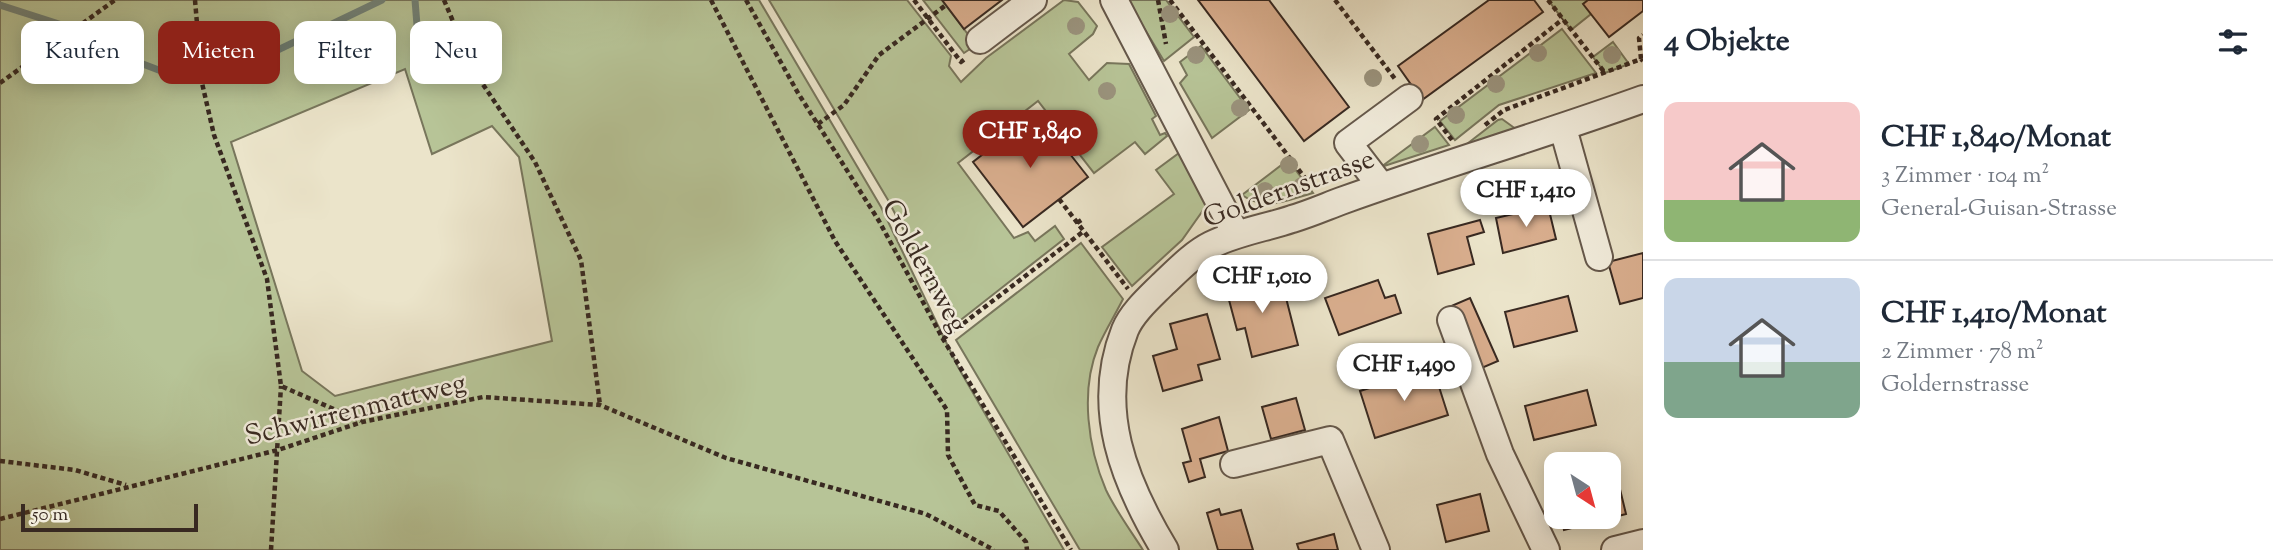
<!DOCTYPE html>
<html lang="de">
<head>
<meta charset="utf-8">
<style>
  body { margin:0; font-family:"Sorts Mill Goudy",serif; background:#f2f2f3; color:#1f2937; height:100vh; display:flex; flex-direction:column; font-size:26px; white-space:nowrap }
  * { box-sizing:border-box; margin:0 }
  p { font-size:23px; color:#747a83 }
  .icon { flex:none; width:38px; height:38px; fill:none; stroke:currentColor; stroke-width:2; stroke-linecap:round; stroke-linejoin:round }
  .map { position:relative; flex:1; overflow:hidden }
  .panel { display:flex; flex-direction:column; background:#fff; width:630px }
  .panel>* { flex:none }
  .hud { position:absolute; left:21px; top:21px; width:665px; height:63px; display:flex; gap:14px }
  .needle { width:46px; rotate:144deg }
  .fabs { position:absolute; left:1544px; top:452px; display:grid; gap:14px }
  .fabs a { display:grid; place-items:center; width:77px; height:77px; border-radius:14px; background:#fff; box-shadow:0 4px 18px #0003; font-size:35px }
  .scale { position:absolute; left:21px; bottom:18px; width:177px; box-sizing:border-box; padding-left:7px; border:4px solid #382921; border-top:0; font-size:19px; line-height:24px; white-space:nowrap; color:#382921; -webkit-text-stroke:5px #f2eddd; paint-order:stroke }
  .price { position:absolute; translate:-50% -60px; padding:0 16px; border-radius:24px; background:#fff; color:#222; font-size:23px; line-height:46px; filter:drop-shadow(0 2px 4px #0008) }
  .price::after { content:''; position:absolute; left:50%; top:42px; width:21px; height:16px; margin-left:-10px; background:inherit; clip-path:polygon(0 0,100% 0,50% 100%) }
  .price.active { background:#8f2418; color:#fff }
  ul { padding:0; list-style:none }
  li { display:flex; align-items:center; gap:21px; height:175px; padding:0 21px }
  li+li { border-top:2px solid #e0e1e3 }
  li span { display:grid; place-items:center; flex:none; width:196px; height:140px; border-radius:14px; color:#555 }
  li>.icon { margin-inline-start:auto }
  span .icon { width:84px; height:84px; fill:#fffc; stroke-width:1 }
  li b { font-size:30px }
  h2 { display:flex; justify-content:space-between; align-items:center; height:84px; padding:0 21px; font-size:30px }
  .pill { padding:0 24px; border-radius:14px; background:#fff; box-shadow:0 4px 18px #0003; font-size:24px; line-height:63px }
  .pill.active { background:#8f2418; color:#fff }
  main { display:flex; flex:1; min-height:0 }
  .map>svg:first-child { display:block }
  .green { fill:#b7c497; stroke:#78765c; stroke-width:2; fill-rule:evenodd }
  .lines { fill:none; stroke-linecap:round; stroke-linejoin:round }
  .stream { stroke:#728379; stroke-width:7 }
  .building { fill:#d9ae8e; stroke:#382921; stroke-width:2 }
  .minor-casing { stroke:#65584b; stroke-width:30 }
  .path { stroke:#382921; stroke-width:4.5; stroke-dasharray:5 3.5; stroke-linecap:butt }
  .minor { stroke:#f2eddd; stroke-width:26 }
  .tree { fill:#9a937d }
  .labels { text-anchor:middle; stroke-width:5; stroke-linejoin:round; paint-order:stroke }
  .street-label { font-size:28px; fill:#382921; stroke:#f2eddd }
</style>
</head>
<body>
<main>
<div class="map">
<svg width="1643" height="550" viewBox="0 0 1643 550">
  <rect width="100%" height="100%" fill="#ebe4ca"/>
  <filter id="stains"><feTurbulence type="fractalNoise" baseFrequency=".00286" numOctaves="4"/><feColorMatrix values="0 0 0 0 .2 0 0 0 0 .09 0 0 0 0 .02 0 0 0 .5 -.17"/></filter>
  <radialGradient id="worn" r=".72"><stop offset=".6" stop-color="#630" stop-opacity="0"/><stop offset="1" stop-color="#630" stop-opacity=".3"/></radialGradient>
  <path class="green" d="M0,0H759L881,207L958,367L1064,550H0ZM405,69L432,154L492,126L519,157L552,341L335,396L302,371L231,142Z
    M769,0H907L951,56L949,66L961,82L986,58L1064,0L1078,2L1097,26L1093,34L1069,54L1089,80L1107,63L1129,64L1156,116L1152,119L1160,135L1165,133L1167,136L1145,154L1135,142L1094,173L1038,101L958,163L1014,238L1028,232L1035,241L1055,226L1064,239L953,326L888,200Z
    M923,0H942L976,45L964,53Z
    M1127,0H1166L1194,37L1164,61Z
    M1548,0H1588L1591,14L1571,30Z
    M1562,29L1596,73L1499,105L1455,140L1440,121Z
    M1613,42L1629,64L1605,73L1593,57Z
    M1201,46L1249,110L1212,138L1180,83L1187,75L1180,62Z
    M1502,119L1520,132L1463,147L1498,120Z
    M1435,127L1449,145L1381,167Z
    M1179,153L1200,187L1206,206L1182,240L1132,286L1102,247L1174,194L1156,170Z
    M1288,160L1313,193C1287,200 1266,212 1242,195Z
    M1081,243L1123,299C1115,315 1105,331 1098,347C1080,391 1088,448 1106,490C1116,511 1131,531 1143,550H1080L956,340Z"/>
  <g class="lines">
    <path class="stream" d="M415,0L421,76
      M0,5L59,24
      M78,41L95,56L127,58L185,80
      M217,79L382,0"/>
  </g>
  <path class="building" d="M942,0H1002L964,29Z
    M1198,0H1269L1349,107L1304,141Z
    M1489,0H1534L1543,12L1422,100L1398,66Z
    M1588,0H1643V11L1609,37L1583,4Z
    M452,52L461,71L439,82L430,62Z
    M1037,112L1088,177L1023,227L973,162Z
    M1548,206L1556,239L1503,253L1496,218Z
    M1480,220L1484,232L1467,237L1474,264L1438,274L1428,234Z
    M1643,253V298L1620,304L1608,262Z
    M1269,274L1274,292L1284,290L1298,345L1252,357L1245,328L1237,330L1225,285Z
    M1378,280L1385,298L1395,295L1401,313L1339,335L1325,298Z
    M1568,296L1577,331L1514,347L1505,312Z
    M1470,298L1498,361L1477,370L1449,307Z
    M1207,314L1220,359L1198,365L1202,380L1163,391L1153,356L1177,349L1170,324Z
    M1433,368L1448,415L1375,438L1360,391Z
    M1587,390L1596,425L1534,440L1525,406Z
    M1296,398L1305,430L1271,439L1262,407Z
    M1219,417L1228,451L1200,459L1205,477L1189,482L1183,463L1191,461L1182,429Z
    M1618,481L1626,514L1564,530L1561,516H1608V484Z
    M1480,494L1489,531L1446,542L1437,505Z
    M1219,509L1221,515L1241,510L1253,550H1218L1207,513Z
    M1334,534L1338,550H1299L1297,544Z"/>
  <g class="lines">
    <defs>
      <path id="minor" d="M1114,0L1236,234
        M980,40L1033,0
        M1563,128L1599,257
        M1381,186L1348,143L1409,98
        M1451,320L1500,454L1546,550
        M1234,464L1330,440L1376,550
        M1165,550C1124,482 1094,408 1125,330C1132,313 1149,298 1162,285C1177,271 1193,254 1211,245C1237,232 1265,228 1292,219C1309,214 1325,207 1341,201C1441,165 1543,135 1643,99
        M1615,550L1643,543"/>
    </defs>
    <use href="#minor" class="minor-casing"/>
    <path class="path" d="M195,0L202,83L214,135L267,279L281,386L361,421
      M444,0L474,71L535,162L581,260L600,405
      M711,0L835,241L947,410L948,455L975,505L999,511L1026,542L1027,550
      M746,0L798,93L879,221L943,339L1071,550
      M914,0L961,62L965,59
      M1158,0L1166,44
      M1170,0L1311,186
      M1335,0L1395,79
      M1548,0L1605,73
      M1641,59L1639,38L1643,35
      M0,83L115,0
      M818,124L844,105L879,55L946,5
      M1485,125L1504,110L1641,59L1643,61
      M1452,140L1436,119L1563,19
      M1059,199L1128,289
      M1077,223L1083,219
      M943,339L1084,231
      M0,461L75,470L126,485
      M0,519L278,450L362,422L483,397L600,405L726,458L926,514L994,550
      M271,550L281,386"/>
    <use href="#minor" class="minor"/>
  </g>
  <g class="tree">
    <circle cx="1170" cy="14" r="9"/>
    <circle cx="1076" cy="26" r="9"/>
    <circle cx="1538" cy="53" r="9"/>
    <circle cx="1196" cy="55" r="9"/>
    <circle cx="1612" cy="55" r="9"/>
    <circle cx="1373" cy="78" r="9"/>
    <circle cx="1496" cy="84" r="9"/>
    <circle cx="1107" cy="91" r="9"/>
    <circle cx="1240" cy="108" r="9"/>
    <circle cx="1456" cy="115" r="9"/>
    <circle cx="1420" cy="144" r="9"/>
    <circle cx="1289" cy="165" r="9"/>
    <circle cx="1302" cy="186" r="9"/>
    <circle cx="1265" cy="191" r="9"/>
  </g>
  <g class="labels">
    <g class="street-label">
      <text transform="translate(1288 187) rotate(-20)" y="10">Goldernstrasse</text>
      <text transform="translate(926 265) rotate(61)" y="10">Goldernweg</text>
      <text transform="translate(355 408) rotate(-14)" y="10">Schwirrenmattweg</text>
    </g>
  </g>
  <rect width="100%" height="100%" filter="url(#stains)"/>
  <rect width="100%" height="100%" fill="url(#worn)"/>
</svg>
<div class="fabs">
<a><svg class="needle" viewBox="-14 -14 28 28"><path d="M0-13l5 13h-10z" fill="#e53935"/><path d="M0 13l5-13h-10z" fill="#747a83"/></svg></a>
</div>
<div class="scale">50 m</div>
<b class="price active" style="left:1030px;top:170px">CHF 1,840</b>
<b class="price" style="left:1526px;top:229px">CHF 1,410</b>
<b class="price" style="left:1262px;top:315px">CHF 1,010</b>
<b class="price" style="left:1404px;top:403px">CHF 1,490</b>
<div class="hud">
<a class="pill">Kaufen</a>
<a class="pill active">Mieten</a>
<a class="pill">Filter</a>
<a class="pill">Neu</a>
</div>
</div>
<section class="panel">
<h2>4 Objekte<svg class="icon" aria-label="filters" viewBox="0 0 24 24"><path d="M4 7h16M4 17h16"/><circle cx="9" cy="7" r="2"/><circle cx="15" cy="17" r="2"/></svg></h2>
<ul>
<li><span style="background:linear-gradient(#f6c9c9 70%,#8fb573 0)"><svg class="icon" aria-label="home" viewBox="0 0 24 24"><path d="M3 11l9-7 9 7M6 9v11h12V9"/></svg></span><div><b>CHF 1,840/Monat</b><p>3 Zimmer · 104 m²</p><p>General-Guisan-Strasse</p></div></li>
<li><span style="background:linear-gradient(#c9d6e8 60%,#7fa58c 0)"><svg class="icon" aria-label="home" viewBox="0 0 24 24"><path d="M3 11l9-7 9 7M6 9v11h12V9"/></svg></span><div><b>CHF 1,410/Monat</b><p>2 Zimmer · 78 m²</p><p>Goldernstrasse</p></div></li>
</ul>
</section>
</main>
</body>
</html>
